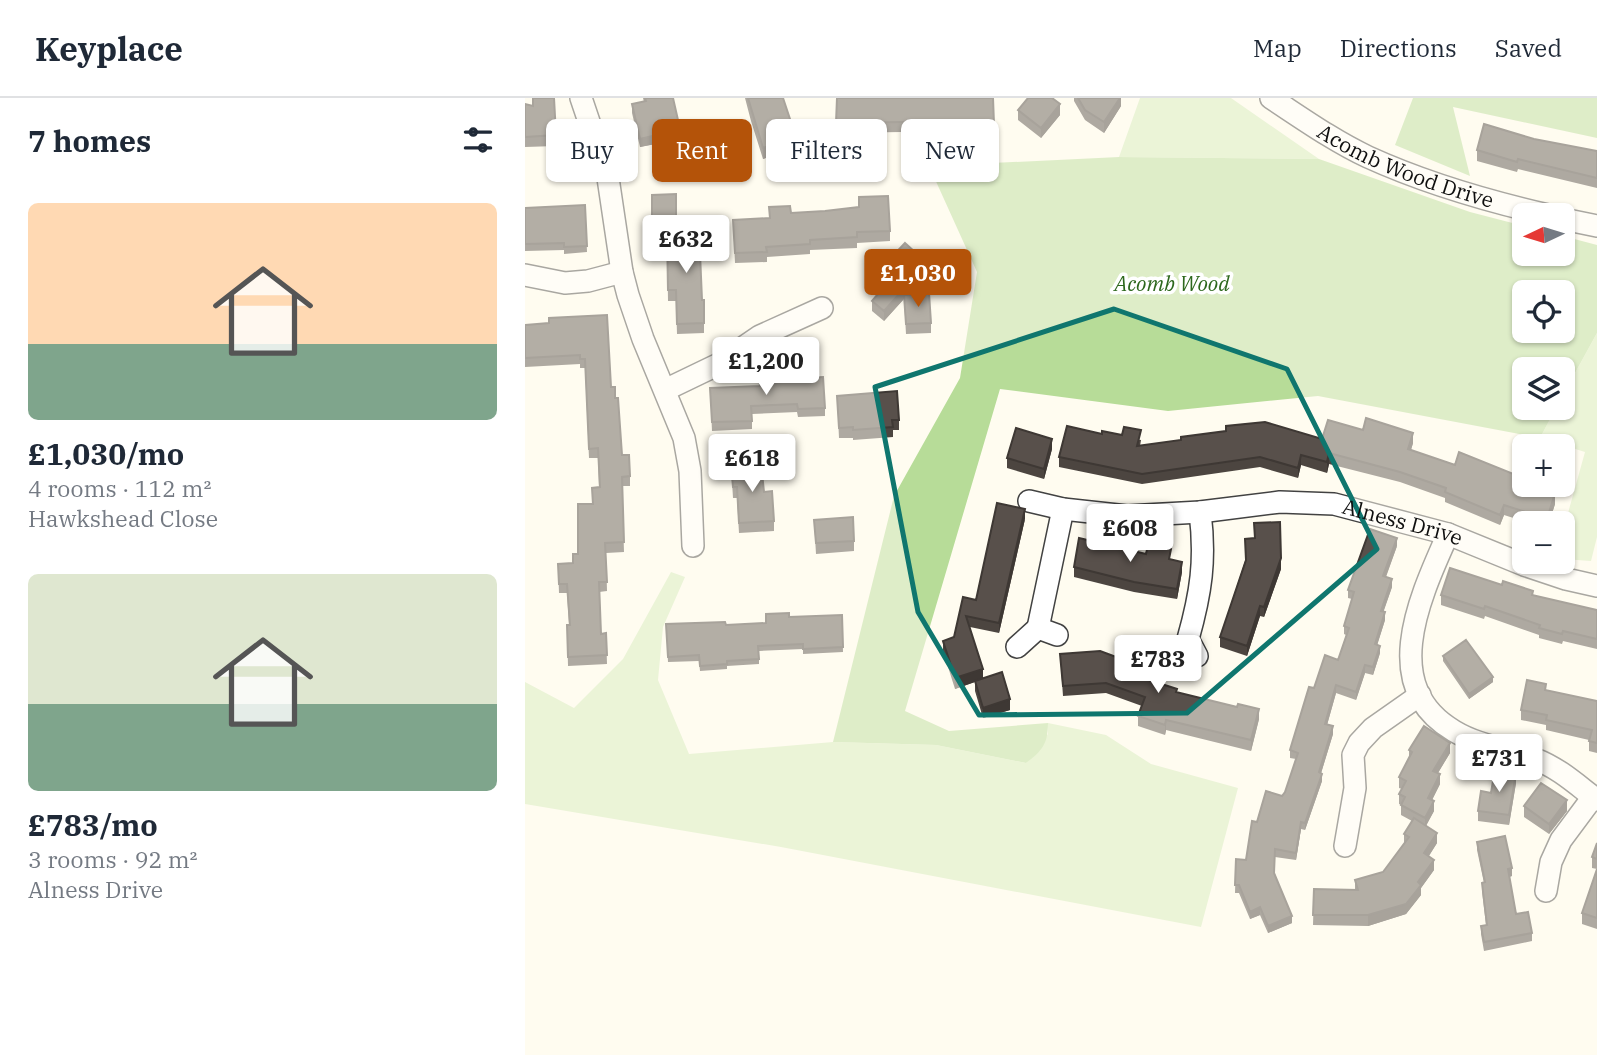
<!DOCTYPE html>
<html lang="en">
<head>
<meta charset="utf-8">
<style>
  body { margin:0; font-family:"IBM Plex Serif",serif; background:#f2f2f3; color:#1f2937; height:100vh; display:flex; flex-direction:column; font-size:26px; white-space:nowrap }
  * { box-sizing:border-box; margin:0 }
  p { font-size:23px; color:#747a83 }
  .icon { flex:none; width:38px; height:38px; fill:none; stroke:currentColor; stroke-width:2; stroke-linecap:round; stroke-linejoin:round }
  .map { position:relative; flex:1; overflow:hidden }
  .panel { display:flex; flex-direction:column; background:#fff; width:525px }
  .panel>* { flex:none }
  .hud { position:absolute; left:21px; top:21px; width:665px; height:63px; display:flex; gap:14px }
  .needle { width:46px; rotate:266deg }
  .buttons { position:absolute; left:987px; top:105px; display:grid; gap:14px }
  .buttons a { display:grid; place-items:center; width:63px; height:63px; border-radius:10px; background:#fff; box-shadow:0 2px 5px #0004; font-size:35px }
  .price { position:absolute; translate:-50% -60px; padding:0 16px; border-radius:7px; background:#fff; color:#222; font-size:23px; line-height:46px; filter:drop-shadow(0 2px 4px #0008) }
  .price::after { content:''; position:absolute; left:50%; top:42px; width:21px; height:16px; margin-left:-10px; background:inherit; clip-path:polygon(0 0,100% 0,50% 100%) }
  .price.active { background:#b45309; color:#fff }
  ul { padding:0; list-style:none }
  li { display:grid; align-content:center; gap:14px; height:371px; padding:0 28px }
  li span { display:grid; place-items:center; height:217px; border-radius:10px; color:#555 }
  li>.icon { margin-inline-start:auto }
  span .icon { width:126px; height:126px; fill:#fffc; stroke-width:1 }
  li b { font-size:30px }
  h2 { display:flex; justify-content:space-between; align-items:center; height:84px; padding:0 28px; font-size:30px }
  .chip { padding:0 24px; border-radius:10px; background:#fff; box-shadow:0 2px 5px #0004; font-size:24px; line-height:63px }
  .chip.active { background:#b45309; color:#fff }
  header { display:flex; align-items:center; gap:42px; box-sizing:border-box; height:98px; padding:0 35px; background:#fff; border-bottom:2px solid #e0e1e3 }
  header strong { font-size:33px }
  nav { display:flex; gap:38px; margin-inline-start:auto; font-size:24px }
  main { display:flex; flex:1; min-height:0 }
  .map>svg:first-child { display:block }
  .green { fill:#d3ebb9 }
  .forest { fill:#b7dc98; fill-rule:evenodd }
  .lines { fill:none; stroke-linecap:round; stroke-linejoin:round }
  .minor-casing { stroke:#424242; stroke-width:24 }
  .minor { stroke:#fff; stroke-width:21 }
  .wall { fill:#4c4540 }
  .shaded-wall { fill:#3e3834 }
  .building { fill:#58504b; stroke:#3e3834; stroke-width:2 }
  .marked { fill:none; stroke:#0f766e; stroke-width:5; stroke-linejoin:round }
  .labels { text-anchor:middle; stroke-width:7; stroke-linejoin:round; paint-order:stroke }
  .street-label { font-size:21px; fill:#0f0f0f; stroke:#fff }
  .park-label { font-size:21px; font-style:italic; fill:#2d681d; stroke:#fff }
</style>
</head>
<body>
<header>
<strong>Keyplace</strong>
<nav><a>Map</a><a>Directions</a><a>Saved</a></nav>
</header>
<main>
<section class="panel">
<h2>7 homes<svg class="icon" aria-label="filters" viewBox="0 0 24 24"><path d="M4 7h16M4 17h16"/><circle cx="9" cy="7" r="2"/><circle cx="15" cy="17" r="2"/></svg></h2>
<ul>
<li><span style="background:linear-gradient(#ffd9b3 65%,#7fa58c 0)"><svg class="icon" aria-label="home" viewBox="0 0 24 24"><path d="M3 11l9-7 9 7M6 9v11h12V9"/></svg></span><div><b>£1,030/mo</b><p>4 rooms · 112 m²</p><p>Hawkshead Close</p></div></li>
<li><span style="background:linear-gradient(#dfe7d0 60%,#7fa58c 0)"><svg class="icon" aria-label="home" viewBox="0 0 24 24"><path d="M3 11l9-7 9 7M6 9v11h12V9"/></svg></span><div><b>£783/mo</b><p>3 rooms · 92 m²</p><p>Alness Drive</p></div></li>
</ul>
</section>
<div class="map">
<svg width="1072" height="957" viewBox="0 0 1072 957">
  <rect width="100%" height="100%" fill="#fffcf0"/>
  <path class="green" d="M615,0H706L794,61L594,59Z
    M1072,235V439L1066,463L1038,461V433L1060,354L1015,340L1031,310H1038V297Z
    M146,474L160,479L138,529L133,582L164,656L308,644L411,647L501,665L523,636V625L581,637L626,666L713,690L676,829L256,749L0,706V584L49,610L98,561Z"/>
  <path class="forest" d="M888,0H1072V40L928,9L945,78L870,47Z
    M594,59L794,61L945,114L999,128V156H1038V138L1072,147V235L1038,297V271H999V310H1031L1015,340L793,298L643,313L475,291L380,613L424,633L523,625C523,646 517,653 501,665L411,647L308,644L369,398L435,280L452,174L404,68ZM999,194H1038V233H999Z"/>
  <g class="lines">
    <defs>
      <g id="minor">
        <path d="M56,0L83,80L97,174L103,197L118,241L159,340L165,373L168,448"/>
        <path id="s1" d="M746,0C778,21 809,43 843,59C900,85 962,103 1023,117"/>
        <path d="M1038,121L1072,128"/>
        <path d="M0,177L40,185L63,183L97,174"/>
        <path d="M140,292L194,266L235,238L297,210"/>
        <path id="s2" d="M504,403L538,411L602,418L675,414L755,404L809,406L923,436L999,467L1041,481L1072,488"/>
        <path d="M923,436C896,497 852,588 929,633C954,648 983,651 1010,661C1034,670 1052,687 1072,702"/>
        <path d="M532,537L513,530L538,411"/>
        <path d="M492,549L513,530"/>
        <path d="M672,558L663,541C676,495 681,462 675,414"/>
        <path d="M820,748L830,690L828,657L834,645L848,630L895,597"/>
        <path d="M1021,793L1026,764L1036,742L1068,699"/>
      </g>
    </defs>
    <use href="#minor" class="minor-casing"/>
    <use href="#minor" class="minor"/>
  </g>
  <path class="wall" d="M118,0H148L153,31L139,34L140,44L115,49L107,15V6L119,4Z
    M220,0H258L271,49L238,61L226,23Z
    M312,0H468L469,36H443V33L311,35Z
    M549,0H596V8L579,35L560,22L549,3Z
    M0,6L31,37V48L0,49Z
    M493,12L535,17L516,40L493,22Z
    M1009,41L1072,53V90L993,71L992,74L952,63V52Z
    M151,96V133L177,202H179V235L152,236L151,203H143L142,136H127V97Z
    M60,107L62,154L39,156V152L0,153V110Z
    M244,109L266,115L365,133V143L332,145V150L285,152V156L242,159V164L210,165L208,122L244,120Z
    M363,163L402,175L383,197L406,225V235L381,236L379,201L359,223L347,213V203L368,179L363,174Z
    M24,220L86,289L97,357L105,378V388H97L99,454L81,455L82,493L74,494L76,536L81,535L82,566L43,568L42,527H44L42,495H34L33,466L48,465V456H53L67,406L74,390L73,360H64L60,270H55V266L0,269V227L24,225Z
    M258,281L300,310V318L273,319L272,314L227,316V331L187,333L185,290L234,288Z
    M312,298L374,322V332H368V339L328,342V340H314Z
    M838,332L888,345L886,352L930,367L991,383L1030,406L1024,425H1004L979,417L975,427L920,404V400L875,384L804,366L802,375L776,367L773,380L735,369L617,386L534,369V359L577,336L616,342L615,348L797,341Z
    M527,351L519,381L482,370V360Z
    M206,367L249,423V433L214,435L212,400H208Z
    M500,421L474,535L445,529L458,580L485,612L458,620L450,593V584L430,591L418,553V543L429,539Z
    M289,422L329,443V453L291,456Z
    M872,448L861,479L867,489L858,514L860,522L852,547L855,555L848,577L840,575L831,602L811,595L802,627L808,636L796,675L797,683L780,732L776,731L771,762L750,759V776L767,825L743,835L735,817L725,821L714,795H710L711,761L721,762L732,724L757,698L760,694L771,661L765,660V652L789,590L813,562L821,537L819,536V528L827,501L823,500V492Z
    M646,462L657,474L652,501L609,494L549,479V469Z
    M720,463L756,471L739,519L735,518L722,558L695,549V539Z
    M916,497H1008L1072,512V551L1038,543L1037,546L1014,540V537L960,518L959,521L916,507Z
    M317,517L318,554L278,556V551L234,553V566L202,568V571L175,573L174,563L143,564L141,526L201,527L241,525L264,519Z
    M535,556L621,581L652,594L734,621L726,653L641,632L640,637L613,628V618L617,608L581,595L538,598Z
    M918,558L968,584L944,601L918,563Z
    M1021,592L1072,603V655L1064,653V642L1021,632V627L996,622V612Z
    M884,652L925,655L913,675L915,686L907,702L909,713L901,727L912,745L904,758L909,772L896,790V797L881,816L843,828L788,827L789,791L830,792V782L858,774L879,746V736L887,723L876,717V707L874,706V696L877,691L874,690V679L884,659Z
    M991,685L984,727L953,723V713L966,695Z
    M999,708L1042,713L1024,736L999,719Z
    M952,744L987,778L984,779L991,816L1007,835V843L959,853L956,836V828L961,827L957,793V785H959L952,752Z
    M1072,745V831L1057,826V815L1072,771L1067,770V759Z"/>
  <path class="shaded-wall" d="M595,0H596V8L579,35V24Z
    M535,6V17L516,40V30Z
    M153,22V31L138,34V26Z
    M140,35V44L115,49V41Z
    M271,39V49L238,61V50Z
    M402,165V175L359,223V213Z
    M888,335V345L883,361V351Z
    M527,341V351L519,381V371Z
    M804,355V366L802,375V364Z
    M776,357V367L773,380V370Z
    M1030,395V406L1024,425H1022V421Z
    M979,407V417L975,427V417Z
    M500,411V421L474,535V525Z
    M872,440V448L858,486V478Z
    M756,460V471L739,519V509Z
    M657,464V474L652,501V491Z
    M867,481V489L856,521V513Z
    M735,508V518L722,558V548Z
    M860,514V522L850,554V546Z
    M855,548V555L848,577V569Z
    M840,567V575L831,602V594Z
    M458,571V581L430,591V580Z
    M968,579V584L944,601V596Z
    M811,587V595L800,634V626Z
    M485,601V612L458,620V610Z
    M734,611V621L726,653V642Z
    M641,622V632L640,637V627Z
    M808,628V636L794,682V674Z
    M925,645V655L908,683V673Z
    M991,675V685L984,727V717Z
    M797,676V683L780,732V725Z
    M915,676V686L903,710V700Z
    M1042,702V713L1024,736V726Z
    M909,703V713L900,730V720Z
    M776,724V731L771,762V755Z
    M912,735V745L899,765V755Z
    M909,762V772L896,790V797L881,816L843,828V817L893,784Z
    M987,770V778L983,779V771Z
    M735,809V817L725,821V814Z
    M767,818V825L743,835V828Z"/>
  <path class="building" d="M8,0H29L31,37L0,39V6L8,8Z
    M120,0H148L153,22L138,26L140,35L115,41L107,6L121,3Z
    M223,0H258L271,39L238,50Z
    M312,0H468L469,26H443V23L311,25Z
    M503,0H527L535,6L516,30L493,12Z
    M553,0H595L579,24L560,12Z
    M959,26L1009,41L1072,53V80L993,61L992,64L952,52Z
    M151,96V125L127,126V97Z
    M363,98L365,133L332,134V139L285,142V146L241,149L242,154L210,155L208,122L245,120L244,109L265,108L266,115L300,113L334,109V99Z
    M60,107L62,148L39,149V145L0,146V110Z
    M174,132L177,202H179V225L152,226L151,192H143L142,134Z
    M380,145L402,165L359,213L347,203L373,173L363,163Z
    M404,195L406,225L381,226L379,197Z
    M82,217L86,289H90V300H93L97,357H104L105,378L97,379L99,444L80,445L82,484H74L76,536L81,535L82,557L43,559L42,527H45L42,486H34L33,466L48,465V456H53V406H68L67,390L75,389L73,350L64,351L60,261H55V257L0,260V227L24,225V220Z
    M258,276V281L298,279L300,310L273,311L272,306L226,308L227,323L187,324L185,290L235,288L234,277Z
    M372,293L374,322H367L368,329L328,332V329L314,330L312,298Z
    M841,320L888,335L883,351L930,367L934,354L991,377L989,382L999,385V387H1003L1030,395L1022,421L979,407L975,417L920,394L921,390L875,374L804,355L802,364L776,357L773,370L735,359L617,376L534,359L542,328L577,336V333L597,337L599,329L616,332L612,348L656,342V339L701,333V328L740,324L797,341L803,322L838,332Z
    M491,330L527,341L519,371L482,360Z
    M236,365L239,394L247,393L249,423L214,425L212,389H208L206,367Z
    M472,405L500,411L474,525L441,518L458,571L430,580L418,543L429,539L438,499L451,502Z
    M328,419L329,443L291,445L289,422Z
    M755,424L756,460L739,509L735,508L722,548L695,539L721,462L720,441L730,440L729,425Z
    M845,431L872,440L858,478L867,481L856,513L860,514L850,546L855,548L848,569L840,567L831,594L811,587L800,626L808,628L794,674L797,676L780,725L776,724L771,755L750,751L749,775L767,818L743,828L735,809L725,814L714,787H710L711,761L721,762L727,723L732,724L741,693L757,698L760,694L773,655L765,652L784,589L789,590L800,557L813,562L824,530L819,528L829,494L823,492Z
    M554,440L621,456L623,447L646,451L644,461L657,464L652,491L609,484L549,469Z
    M925,470L977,487L978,483L1008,493L1007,497L1072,512V541L1038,533L1037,536L1014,530L1015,527L960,508L959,511L916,497Z
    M264,515V519L317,517L318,549L278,551V546L233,548L234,561L202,563V566L175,568L174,557L143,559L141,526L200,524L201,527L241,525V516Z
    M941,542L968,579L944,596L918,558Z
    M575,553L621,570L618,580L652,591L651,594L712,609L713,606L734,611L726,642L641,622L640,627L613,618L620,599L581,585L538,588L535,556Z
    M477,574L485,601L458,610L450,583Z
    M1002,582L1021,586L1020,592L1072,603V645L1064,643L1067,632L1021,622L1022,617L996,612Z
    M899,628L925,645L908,673L915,676L903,700L909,703L900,720L876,707L880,699L874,696L881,683L874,679L887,654L884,652Z
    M970,671L991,675L984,717L953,713L956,693L966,695Z
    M1016,685L1042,702L1024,726L999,708Z
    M889,720L912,735L899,755L909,762L893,784L896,787L881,806L843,817H788L789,791L833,792L830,782L858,774L884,739L879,736Z
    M980,738L987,770L983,771L991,816L1003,814L1007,835L959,844L956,828L962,827L957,785L960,784L952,744Z
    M1072,745V761L1067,759Z
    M1072,771V820L1057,815Z"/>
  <path d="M0 0H1072V957H0ZM589,211L762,271L852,451L662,615L454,617L393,514L350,289Z" fill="#fffcf0" fill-opacity=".55" fill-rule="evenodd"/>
  <path class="marked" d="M589,211L762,271L852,451L662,615L454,617L393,514L350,289Z"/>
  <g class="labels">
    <g class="street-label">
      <text dy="7" stroke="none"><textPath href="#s1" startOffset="152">Acomb Wood Drive</textPath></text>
      <text dy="7" stroke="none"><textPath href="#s2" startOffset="378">Alness Drive</textPath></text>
    </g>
    <g class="park-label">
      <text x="647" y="193">Acomb Wood</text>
    </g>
  </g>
</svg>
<div class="buttons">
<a><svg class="needle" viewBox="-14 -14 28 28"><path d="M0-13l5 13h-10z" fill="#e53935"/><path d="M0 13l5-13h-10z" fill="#747a83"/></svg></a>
<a><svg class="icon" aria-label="locate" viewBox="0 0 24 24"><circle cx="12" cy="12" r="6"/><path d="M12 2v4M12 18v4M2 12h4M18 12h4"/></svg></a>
<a><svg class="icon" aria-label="layers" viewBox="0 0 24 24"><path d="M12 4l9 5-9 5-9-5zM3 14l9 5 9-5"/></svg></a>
<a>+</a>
<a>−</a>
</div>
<b class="price" style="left:161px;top:177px">£632</b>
<b class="price active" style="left:393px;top:211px">£1,030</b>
<b class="price" style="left:241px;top:299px">£1,200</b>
<b class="price" style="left:227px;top:396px">£618</b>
<b class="price" style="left:605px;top:466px">£608</b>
<b class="price" style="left:633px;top:597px">£783</b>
<b class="price" style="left:974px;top:696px">£731</b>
<div class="hud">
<a class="chip">Buy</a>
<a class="chip active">Rent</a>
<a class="chip">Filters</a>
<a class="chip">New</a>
</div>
</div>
</main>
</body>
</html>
